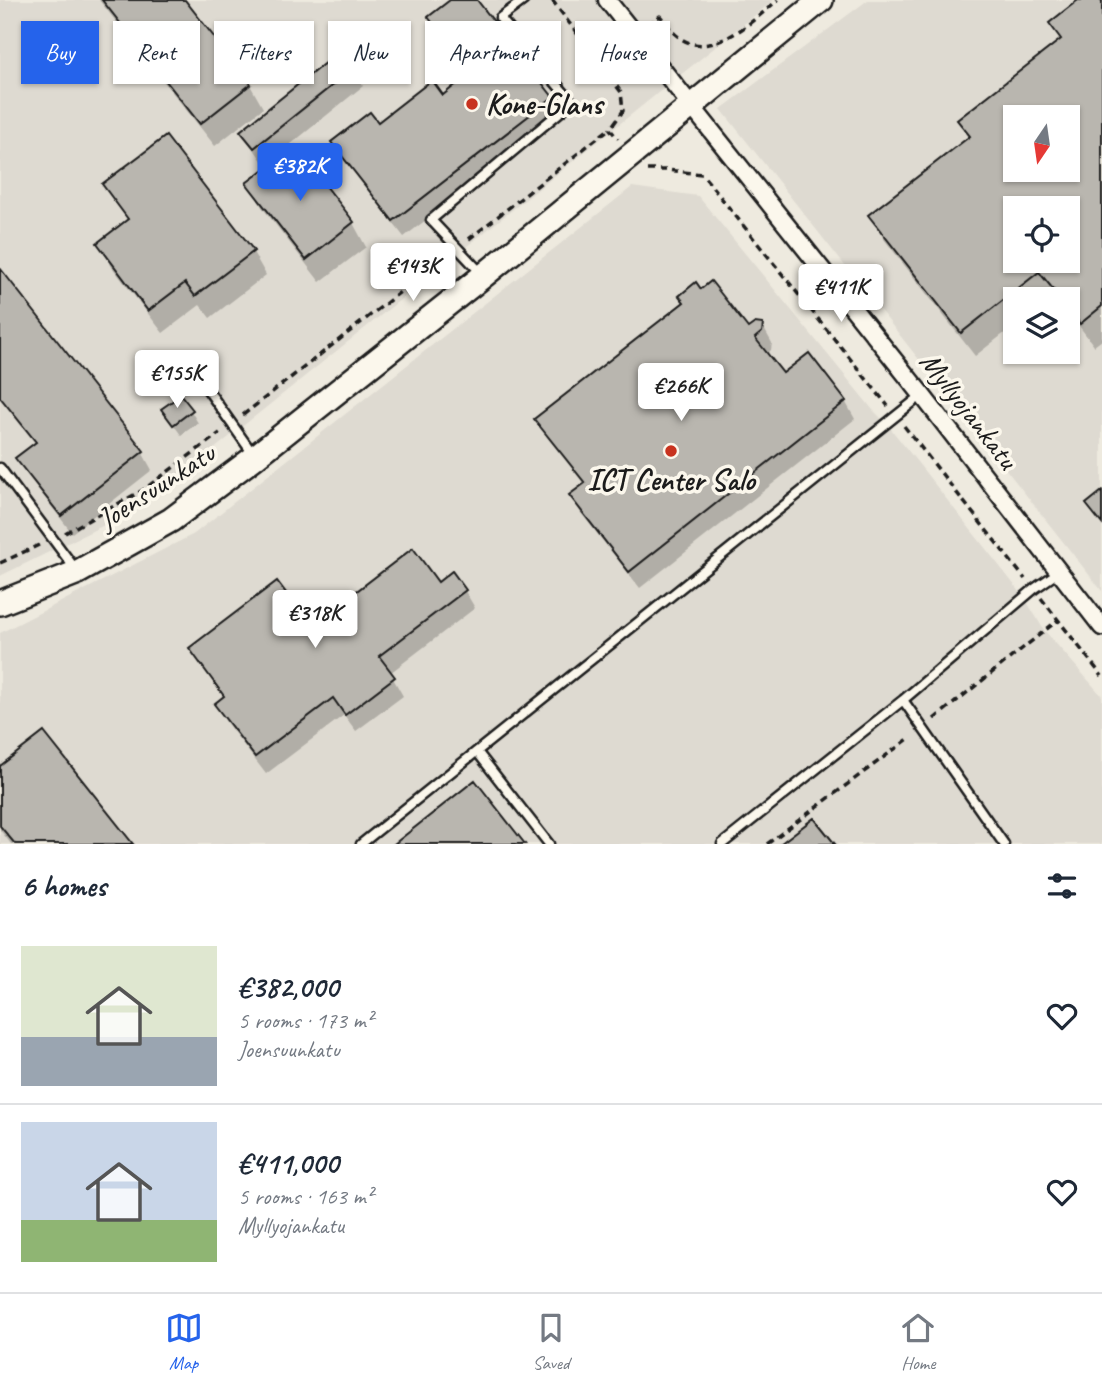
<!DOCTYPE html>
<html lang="en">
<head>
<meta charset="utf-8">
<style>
  body { margin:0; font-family:Caveat,sans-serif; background:#f6f6f7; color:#1f2937; height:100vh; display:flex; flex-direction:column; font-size:26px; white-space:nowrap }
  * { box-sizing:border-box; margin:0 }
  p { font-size:23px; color:#747a83 }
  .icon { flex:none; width:38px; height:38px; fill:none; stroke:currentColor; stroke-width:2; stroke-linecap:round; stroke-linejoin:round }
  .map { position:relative; height:844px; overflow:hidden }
  .side { display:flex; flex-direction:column; background:#fff; flex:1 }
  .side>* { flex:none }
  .guide { position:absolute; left:21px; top:21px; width:700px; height:63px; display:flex; gap:14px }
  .needle { width:46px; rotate:193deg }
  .buttons { position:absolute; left:1003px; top:105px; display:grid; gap:14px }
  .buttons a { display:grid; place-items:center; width:77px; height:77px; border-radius:0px; background:#fff; box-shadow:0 2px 5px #0004; font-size:35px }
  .price { position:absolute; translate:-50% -60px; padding:0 16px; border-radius:7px; background:#fff; color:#222; font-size:23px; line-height:46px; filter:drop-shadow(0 2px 4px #0008) }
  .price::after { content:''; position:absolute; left:50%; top:42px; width:21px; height:16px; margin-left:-10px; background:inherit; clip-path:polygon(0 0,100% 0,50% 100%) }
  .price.on { background:#2563eb; color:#fff }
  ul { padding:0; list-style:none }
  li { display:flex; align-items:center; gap:21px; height:175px; padding:0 21px }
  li+li { border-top:2px solid #e0e1e3 }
  li span { display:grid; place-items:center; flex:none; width:196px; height:140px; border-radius:0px; color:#555 }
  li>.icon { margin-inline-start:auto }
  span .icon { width:84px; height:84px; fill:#fffc; stroke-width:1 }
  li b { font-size:30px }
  h2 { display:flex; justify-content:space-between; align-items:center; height:84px; padding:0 21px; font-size:30px }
  .tag { padding:0 24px; border-radius:0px; background:#fff; box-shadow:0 2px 5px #0004; font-size:24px; line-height:63px }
  .tag.on { background:#2563eb; color:#fff }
  .menu { display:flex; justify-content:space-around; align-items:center; height:98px; border-top:2px solid #e0e1e3; background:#fff; font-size:19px; color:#747a83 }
  .menu a { display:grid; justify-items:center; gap:4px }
  .menu .on { color:#2563eb }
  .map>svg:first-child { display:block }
  .built { fill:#dedad1; fill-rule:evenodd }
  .shadow { fill:#0003; fill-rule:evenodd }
  .building { fill:#b9b6af; stroke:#1c1c1c; stroke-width:2; fill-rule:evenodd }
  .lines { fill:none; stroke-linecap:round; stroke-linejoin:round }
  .lane-casing { stroke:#1c1c1c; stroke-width:13 }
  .street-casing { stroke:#1c1c1c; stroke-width:21 }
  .secondary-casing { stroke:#1c1c1c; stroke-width:28 }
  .path { stroke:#1c1c1c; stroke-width:3.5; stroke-dasharray:7 5; stroke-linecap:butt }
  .lane { stroke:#fbf7ec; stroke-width:8 }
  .street { stroke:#fbf7ec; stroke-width:16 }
  .secondary { stroke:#fbf7ec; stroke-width:23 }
  .poi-dot { fill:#c8321e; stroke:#fbf7ec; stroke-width:2.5 }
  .labels { text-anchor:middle; stroke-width:7; stroke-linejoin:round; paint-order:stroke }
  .poi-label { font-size:30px; font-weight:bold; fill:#1c1c1c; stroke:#fbf7ec; text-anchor:start }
  .street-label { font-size:30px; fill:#1c1c1c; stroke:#fbf7ec }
</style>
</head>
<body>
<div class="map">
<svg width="1102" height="844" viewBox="0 0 1102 844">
  <rect width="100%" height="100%" fill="#eeeadf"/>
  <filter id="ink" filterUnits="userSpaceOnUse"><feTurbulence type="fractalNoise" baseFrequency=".0143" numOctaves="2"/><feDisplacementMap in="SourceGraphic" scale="14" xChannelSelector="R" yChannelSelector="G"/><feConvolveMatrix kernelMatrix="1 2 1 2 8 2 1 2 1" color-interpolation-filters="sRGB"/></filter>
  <g filter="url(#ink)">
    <path class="built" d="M0,0H774L143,506L0,576Z
      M868,0H1102V591L721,109ZM1015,117H1068V170H1015ZM1015,208H1068V261H1015ZM1015,299H1068V352H1015Z
      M632,187L698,196L873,410L887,424L1024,597L1044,630L1102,696V844H0V633L194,534Z"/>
    <path class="shadow" d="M99,0H182L250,85L263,108L215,146Z
      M452,0H475L551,98L561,115L404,237L344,160L334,142L443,97L471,75L440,35L430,17Z
      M1081,0H1102V340L1094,346L1068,311V299H1058L1054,294L1048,299H1015V325L975,356L884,239L871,216L970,139L959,120L1061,41L1051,23ZM1015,117H1068V170H1015ZM1015,208H1068V261H1015Z
      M353,68L363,86L265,165L242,132Z
      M166,138L253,252L266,275L210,318L200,305L163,333L112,267L99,243L128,221L105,185Z
      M295,148L353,223L366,247L320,282L262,207L249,184Z
      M0,271L142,452L152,470L72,533L28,476L17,459L36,444L0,399Z
      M762,325L772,343L771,350L766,355L782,376L845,401L855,419L640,588L581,513L571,496L585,485L547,437L537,420Z
      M163,410L191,411L198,423L181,435Z
      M438,584L465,591L475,608L390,673L403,696L356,731L344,715L266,774L226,722L216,704L225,698L191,649L311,628Z
      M44,734L131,844H11L0,830V769Z"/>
    <path class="building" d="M102,0H185L251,84L200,124Z
      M450,0H477L553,97L393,221L331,142L370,112L378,122L432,80L443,95L471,72L428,17Z
      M1078,0H1102V306L1080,324L1068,308V299H1061L1039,272L961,333L868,215L970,136L957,120L1061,39L1049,23ZM1015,117H1068V170H1015ZM1015,208H1068V261H1015Z
      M341,50L355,67L254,148L240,131Z
      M166,136L254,251L195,296L185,283L148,311L97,243L128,219L102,184Z
      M295,146L354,222L306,260L246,183Z
      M0,268L144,451L61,516L15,458L36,442L0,397Z
      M711,281L748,328L755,323L763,324L762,332L755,338L783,373L809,353L846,401L629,572L569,495L585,483L534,419L684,302L679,296L696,282L701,289Z
      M181,395L193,410L173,425L161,409Z
      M1102,491V524L1086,504Z
      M413,548L438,582L452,571L466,590L379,656L395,677L345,715L333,698L255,757L214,704L224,696L189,648L277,581L311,626Z
      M44,732L133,844H15L0,826V766Z
      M475,780L525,844H394Z
      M814,818L835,844H780Z"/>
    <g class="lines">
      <defs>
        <path id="lane" d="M483,275L431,220L572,102L500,18L524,0
          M205,386L253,454
          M0,468L76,570
          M903,700L1004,844
          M478,753L549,844
          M361,844L922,395
          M722,844L903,700L1034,589L1060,571"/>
        <path id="street" d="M607,0L922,395L1102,627"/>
        <path id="secondary" d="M0,603L78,572L171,520L255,457L483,276L821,0"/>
      </defs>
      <use href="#lane" class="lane-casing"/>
      <use href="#street" class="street-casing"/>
      <use href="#secondary" class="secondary-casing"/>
      <path class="path" d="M552,0L621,92L623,111L610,129L618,139
        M648,25L660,16C665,21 669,28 674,33C708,66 752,21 778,0
        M599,62L623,45
        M647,170H666L702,174L888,406
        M469,239L609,129
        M243,415L446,256
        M904,426L1025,579
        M65,533L143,490L220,433
        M0,563L39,545
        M1041,598L1102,676
        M934,719L1058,620
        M767,844L911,737"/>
      <use href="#lane" class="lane"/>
      <use href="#street" class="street"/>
      <use href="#secondary" class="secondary"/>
    </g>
  </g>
  <g class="poi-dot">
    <circle cx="472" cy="104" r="7"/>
    <circle cx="671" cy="451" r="7"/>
  </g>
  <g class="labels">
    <g class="poi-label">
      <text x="486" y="114">Kone-Glans</text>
      <text x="671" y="490" text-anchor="middle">ICT Center Salo</text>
    </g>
    <g class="street-label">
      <text transform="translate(969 410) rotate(52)" y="10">Myllyojankatu</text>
      <text transform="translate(156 486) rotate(-33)" y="10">Joensuunkatu</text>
    </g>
  </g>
</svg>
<div class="buttons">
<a><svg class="needle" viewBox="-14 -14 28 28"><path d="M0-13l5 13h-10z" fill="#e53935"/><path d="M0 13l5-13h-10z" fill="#747a83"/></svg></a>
<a><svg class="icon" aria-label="locate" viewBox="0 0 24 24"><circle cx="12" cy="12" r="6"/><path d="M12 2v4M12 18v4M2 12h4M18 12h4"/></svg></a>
<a><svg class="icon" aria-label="layers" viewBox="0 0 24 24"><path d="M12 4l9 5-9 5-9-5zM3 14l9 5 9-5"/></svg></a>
</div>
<b class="price on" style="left:300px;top:203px">€382K</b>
<b class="price" style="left:413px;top:303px">€143K</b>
<b class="price" style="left:841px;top:324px">€411K</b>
<b class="price" style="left:177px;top:410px">€155K</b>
<b class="price" style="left:681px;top:423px">€266K</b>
<b class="price" style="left:315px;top:650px">€318K</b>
<div class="guide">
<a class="tag on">Buy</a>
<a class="tag">Rent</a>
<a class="tag">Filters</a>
<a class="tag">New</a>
<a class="tag">Apartment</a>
<a class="tag">House</a>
</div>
</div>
<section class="side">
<h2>6 homes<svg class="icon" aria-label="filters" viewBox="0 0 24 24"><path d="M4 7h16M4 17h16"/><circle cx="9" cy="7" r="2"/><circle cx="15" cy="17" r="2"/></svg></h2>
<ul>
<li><span style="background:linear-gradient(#dfe7d0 65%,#9aa5b1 0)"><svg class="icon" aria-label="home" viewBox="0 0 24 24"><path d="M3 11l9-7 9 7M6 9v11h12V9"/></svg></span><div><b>€382,000</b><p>5 rooms · 173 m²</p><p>Joensuunkatu</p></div><svg class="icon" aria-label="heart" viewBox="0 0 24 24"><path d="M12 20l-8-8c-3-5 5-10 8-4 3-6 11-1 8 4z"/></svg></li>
<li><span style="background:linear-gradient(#c9d6e8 70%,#8fb573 0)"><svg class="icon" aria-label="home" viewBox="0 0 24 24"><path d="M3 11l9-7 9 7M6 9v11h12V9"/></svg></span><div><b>€411,000</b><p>5 rooms · 163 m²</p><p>Myllyojankatu</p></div><svg class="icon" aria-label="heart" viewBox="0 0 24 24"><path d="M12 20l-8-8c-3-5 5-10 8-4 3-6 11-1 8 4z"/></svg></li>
</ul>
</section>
<nav class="menu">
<a class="on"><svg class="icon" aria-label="map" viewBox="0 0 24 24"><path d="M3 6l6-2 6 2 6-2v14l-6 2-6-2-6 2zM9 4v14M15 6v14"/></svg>Map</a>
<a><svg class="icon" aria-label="saved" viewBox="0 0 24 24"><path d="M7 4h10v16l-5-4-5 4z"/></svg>Saved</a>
<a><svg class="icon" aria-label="home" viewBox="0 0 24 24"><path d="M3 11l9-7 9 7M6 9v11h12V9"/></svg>Home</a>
</nav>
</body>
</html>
